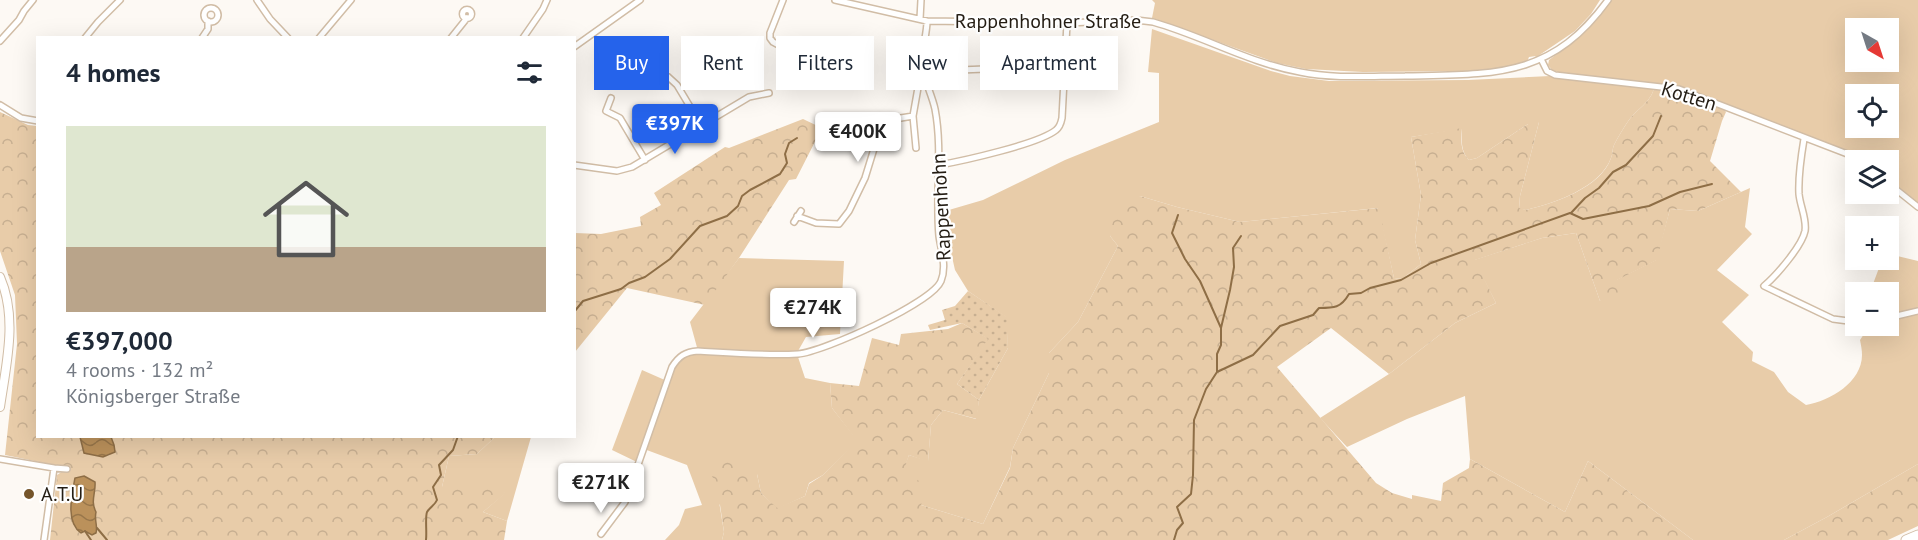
<!DOCTYPE html>
<html lang="en">
<head>
<meta charset="utf-8">
<style>
  body { margin:0; font-family:"PT Sans",sans-serif; background:#f6f6f7; color:#1f2937; height:100vh; display:flex; flex-direction:column; font-size:22px; white-space:nowrap }
  * { box-sizing:border-box; margin:0 }
  p { font-size:20px; color:#747a83 }
  .icon { flex:none; width:33px; height:33px; fill:none; stroke:currentColor; stroke-width:2; stroke-linecap:round; stroke-linejoin:round }
  .map { position:relative; flex:1; overflow:hidden }
  .sheet { position:absolute; left:36px; top:36px; width:540px; height:402px; display:flex; flex-direction:column; background:#fff; border-radius:0px; box-shadow:0 6px 24px #0002 }
  .sheet>* { flex:none }
  .banner { position:absolute; left:594px; top:36px; width:570px; height:54px; display:flex; gap:12px }
  .needle { width:39px; rotate:141deg }
  .controls { position:absolute; left:1845px; top:18px; display:grid; gap:12px }
  .controls a { display:grid; place-items:center; width:54px; height:54px; border-radius:0px; background:#fff; box-shadow:0 6px 24px #0002; font-size:30px }
  .price { position:absolute; translate:-50% -51px; padding:0 14px; border-radius:6px; background:#fff; color:#222; font-size:20px; line-height:39px; filter:drop-shadow(0 2px 3px #0008) }
  .price::after { content:''; position:absolute; left:50%; top:36px; width:18px; height:14px; margin-left:-9px; background:inherit; clip-path:polygon(0 0,100% 0,50% 100%) }
  .price.current { background:#2563eb; color:#fff }
  ul { padding:0; list-style:none }
  li { display:grid; align-content:center; gap:12px; height:318px; padding:0 30px }
  li+li { border-top:2px solid #e0e1e3 }
  li span { display:grid; place-items:center; height:186px; border-radius:0px; color:#555 }
  li>.icon { margin-inline-start:auto }
  span .icon { width:108px; height:108px; fill:#fffc; stroke-width:1 }
  li b { font-size:26px }
  h2 { display:flex; justify-content:space-between; align-items:center; height:72px; padding:0 30px; font-size:26px }
  .chip { padding:0 21px; border-radius:0px; background:#fff; box-shadow:0 6px 24px #0002; font-size:21px; line-height:54px }
  .chip.current { background:#2563eb; color:#fff }
  .map>svg:first-child { display:block }
  .green { fill:#e8cca9; fill-rule:evenodd }
  .forest { fill:url(#forest-crowns); fill-rule:evenodd }
  .garden { fill:url(#garden-dots) }
  .water { fill:url(#water-waves); stroke:#8e6e46; stroke-width:1.5 }
  .lines { fill:none; stroke-linecap:round; stroke-linejoin:round }
  .stream { stroke:#8e6e46; stroke-width:2 }
  .minor-casing { stroke:#d1bda6; stroke-width:8 }
  .primary-casing { stroke:#d1bda6; stroke-width:10 }
  .motorway-casing { stroke:#d1bda6; stroke-width:11 }
  .minor { stroke:#fff; stroke-width:5 }
  .primary { stroke:#fff; stroke-width:8 }
  .motorway { stroke:#fff; stroke-width:9 }
  .poi-dot { fill:#75552b; stroke:#fff; stroke-width:2 }
  .labels { text-anchor:middle; stroke-width:4.5; stroke-linejoin:round; paint-order:stroke }
  .street-label { font-size:20px; fill:#241d14; stroke:#fff }
  .poi-label { font-size:20px; fill:#241d14; stroke:#fff; text-anchor:start }
</style>
</head>
<body>
<div class="map">
<svg width="1918" height="540" viewBox="0 0 1918 540">
  <defs>
    <pattern id="forest-crowns" width="20" height="18" patternUnits="userSpaceOnUse" patternTransform="scale(1.5)"><rect width="20" height="18" fill="#e8cca9"/><path d="M2 6a3 3 0 1 1 6 0M12 15a3 3 0 1 1 6 0" fill="none" stroke="#c7af91"/></pattern>
    <pattern id="garden-dots" width="8" height="8" patternUnits="userSpaceOnUse" patternTransform="scale(1.5)"><rect width="8" height="8" fill="#e8cca9"/><path d="M2 2h.1M6 6h.1" fill="none" stroke="#c7af91" stroke-width="1.8" stroke-linecap="round"/></pattern>
    <pattern id="water-waves" width="16" height="10" patternUnits="userSpaceOnUse" patternTransform="scale(1.5)"><rect width="16" height="10" fill="#bb915b"/><path d="M0 5q4-4 8 0t8 0" fill="none" stroke="#98764a"/></pattern>
  </defs>
  <rect width="100%" height="100%" fill="#fdf9f4"/>
  <path class="green" d="M1152,0H1600L1591,14L1575,31L1538,56L1556,47L1570,37L1603,2C1580,31 1562,47 1528,62L1536,56L1529,57L1527,62L1485,71H1469L1363,72L1306,69L1277,63L1152,18L1155,3Z
    M1611,0H1918V204L1889,179L1888,160H1868L1676,86L1561,73L1552,70L1548,65L1549,60L1582,35ZM1856,28H1888V62H1856ZM1856,94H1888V128H1856Z
    M1152,29L1271,71L1290,76L1329,81L1468,80L1550,76L1654,88C1651,102 1637,109 1629,120C1624,127 1618,137 1614,145C1612,149 1613,154 1611,158C1600,188 1554,203 1526,210L1519,209L1520,196L1539,122L1528,124L1477,158L1469,160C1460,150 1462,140 1462,129L1411,137L1421,195L1415,240L1421,264L1402,279L1394,278L1378,208L1240,222L1177,207L1140,196L1110,236L1118,246L1078,322L1049,353V373L1013,448L1010,467L983,524L921,505L903,470L909,455L928,461L931,425L943,410L976,419L979,400L1008,348L1006,317L968,291L955,270L942,212L983,200L1065,160L1159,122V73L1148,72Z
    M1750,188L1745,227L1752,234L1717,270L1749,295L1722,322L1753,352L1752,361L1774,372L1788,392L1806,405C1830,401 1862,382 1862,355C1862,350 1861,345 1860,340L1868,328L1888,326L1889,321L1918,314V464L1827,517L1784,540H1693L1588,461L1565,512L1470,459L1465,396L1407,419L1347,447L1320,418L1389,374L1455,323L1496,303L1474,260L1542,238L1576,233L1600,301L1616,280L1656,260L1670,209L1698,211Z
    M1889,254L1918,261V309L1889,315L1888,292H1870L1882,260H1888Z
    M739,258L844,261L840,334L806,337L798,351L712,352L798,357L805,378L830,383L832,408L858,441L823,475L809,483L805,496L777,509L761,493L757,474L716,483L724,532L722,540H665L679,525L685,509L702,505L687,465L644,449L639,463L612,450L642,370L667,381L677,359L698,351L690,322Z
    M495,437H531L507,521L483,512L505,493L442,487L449,456L477,454Z"/>
  <path class="forest" d="M1654,88L1695,97L1724,109L1726,112L1722,121L1710,161L1741,192L1698,211L1670,209L1657,260L1617,280L1620,292L1600,301L1576,233L1542,238L1475,260L1496,303L1455,323L1389,374L1331,328L1277,367L1376,483L1392,493L1412,499V495L1441,501L1443,483L1469,468L1470,459L1565,512L1588,461L1693,540H722L724,532L720,505L706,493L708,485L716,482L706,468L708,459L724,456L736,465L746,464L757,474L761,493L777,508L805,496L809,484L823,475L857,441L832,408L830,383L859,386L872,338L899,345L901,334L948,329L962,323L989,339L957,384L979,400L977,419L943,410L931,425L928,462L909,455L904,470L927,487L921,505L983,524L1010,468L1013,448L1049,373V353L1078,322L1118,246L1110,236L1116,205L1125,200L1140,196L1177,207L1240,222L1379,208L1394,278L1402,279L1421,264L1415,240L1421,195L1411,137L1462,128C1461,140 1460,151 1469,160L1477,158L1528,124V120L1531,117L1539,122L1520,196L1519,208L1526,210C1554,203 1601,188 1611,158C1613,154 1612,149 1614,145C1618,137 1624,127 1629,120C1637,109 1651,102 1654,88Z
    M0,112L28,125L37,126L38,436L80,437L82,447C92,454 97,458 110,455L111,437H495L477,454L449,456L442,487L477,482L506,493L483,512L507,521L504,540H50L57,475L63,471L64,467L5,455L17,344L15,295L0,251ZM84,476L92,480C94,491 90,502 96,512L94,518L97,528L85,531Z
    M803,119L822,128L796,179L789,180L739,258L705,305L627,288L575,352V233L601,234L641,226L640,217L661,205L654,193L725,147L729,148Z
    M1918,464V526L1888,540H1784L1827,517Z"/>
  <path class="garden" d="M968,291L1007,317L1008,348L979,400L957,384L988,339L962,323L930,330L928,325L945,320L942,310L955,306Z"/>
  <path class="water" d="M80,437H111L114,445L115,452L103,457L84,453Z
    M84,476L95,482C96,493 90,501 96,512C94,520 98,526 96,533L92,535L85,531L81,533C65,522 72,494 75,478Z"/>
  <g class="lines">
    <path class="stream" d="M1571,213L1585,198L1599,188L1613,172L1626,165L1639,151L1653,136L1661,116
      M1178,215L1172,233L1185,259L1200,281L1221,328V345L1217,354V372
      M574,312L583,301L621,289L629,283L645,277L670,259L700,226L727,216L738,206L742,196L750,190L780,174L787,163L785,154L789,143L797,138
      M1221,328L1230,290L1234,267L1233,248L1241,236
      M97,528L107,540
      M85,531L91,540
      M426,540C427,533 425,517 427,512C430,507 435,505 437,500L433,487L441,475L439,465L453,450L458,436
      M1174,540L1177,530L1183,523L1177,507L1191,494L1193,475L1194,420L1206,389L1217,372L1253,355L1280,326L1313,315L1319,308C1334,308 1341,308 1349,294L1361,293L1370,288L1401,280L1431,263L1570,213L1583,219L1649,206L1680,192L1712,184"/>
    <defs>
      <path id="minor" d="M257,0L270,19L288,38
        M783,0L770,33V38L773,42L841,79
        M835,0L927,21L1067,23L1136,20L1153,22C1203,36 1249,63 1300,72C1334,79 1371,76 1405,76C1493,74 1551,79 1608,0
        M204 15a7 7 0 1 1 14 0a7 7 0 1 1-14 0Z
        M462.5 14a4.5 4.5 0 1 1 9 0a4.5 4.5 0 1 1-9 0Z
        M920,19L921,0
        M85,38L98,22L120,0
        M202,38L208,29V21
        M319,38L351,0
        M451,38L467,18
        M523,38L543,9L547,0
        M0,41L19,20L24,11L33,0
        M574,47L640,0
        M1541,59L1547,71L1555,75L1679,89L1863,160
        M664,64L665,74L677,85L701,125
        M611,98L606,111L620,118L645,160
        M0,105L21,118L38,121
        M1804,139C1801,157 1798,176 1799,194C1800,206 1807,219 1805,231C1802,246 1776,276 1764,286L1833,319L1856,322
        M916,148L913,116L922,65L960,70L1010,68L1064,63
        M574,165L617,171L632,167L749,97L769,93
        M939,165C962,161 1039,144 1056,130C1060,127 1061,123 1062,118L1067,23
        M1888,183L1918,207
        M797,216L816,223L839,224L849,211L865,178L881,126L889,120L913,116
        M794,222L801,211
        M1888,318L1918,311
        M0,459L54,468L44,540
        M54,468L67,469
        M601,534L625,502L672,367C679,356 685,352 698,351C731,353 765,356 798,354C823,352 932,303 941,281C947,266 941,251 939,236C935,194 943,151 935,109C932,95 924,80 922,66C921,51 927,35 927,21"/>
      <path id="primary" d="M0,277C18,318 6,365 0,407"/>
      <path id="motorway" d="M1906,540L1918,535"/>
    </defs>
    <use href="#minor" class="minor-casing"/>
    <use href="#primary" class="primary-casing"/>
    <use href="#motorway" class="motorway-casing"/>
    <use href="#minor" class="minor"/>
    <use href="#primary" class="primary"/>
    <use href="#motorway" class="motorway"/>
  </g>
  <circle class="poi-dot" cx="29" cy="494" r="6"/>
  <g class="labels">
    <g class="street-label">
      <text x="1048" y="28">Rappenhohner Straße</text>
      <text transform="translate(1689 96) rotate(17)" y="7">Kotten</text>
      <text transform="translate(941 207) rotate(-93)" y="7">Rappenhohn</text>
    </g>
    <g class="poi-label">
      <text x="41" y="501">A.T.U</text>
    </g>
  </g>
</svg>
<div class="controls">
<a><svg class="needle" viewBox="-14 -14 28 28"><path d="M0-13l5 13h-10z" fill="#e53935"/><path d="M0 13l5-13h-10z" fill="#747a83"/></svg></a>
<a><svg class="icon" aria-label="locate" viewBox="0 0 24 24"><circle cx="12" cy="12" r="6"/><path d="M12 2v4M12 18v4M2 12h4M18 12h4"/></svg></a>
<a><svg class="icon" aria-label="layers" viewBox="0 0 24 24"><path d="M12 4l9 5-9 5-9-5zM3 14l9 5 9-5"/></svg></a>
<a>+</a>
<a>−</a>
</div>
<b class="price current" style="left:675px;top:155px">€397K</b>
<b class="price" style="left:858px;top:163px">€400K</b>
<b class="price" style="left:813px;top:339px">€274K</b>
<b class="price" style="left:601px;top:514px">€271K</b>
<div class="banner">
<a class="chip current">Buy</a>
<a class="chip">Rent</a>
<a class="chip">Filters</a>
<a class="chip">New</a>
<a class="chip">Apartment</a>
</div>
<section class="sheet">
<h2>4 homes<svg class="icon" aria-label="filters" viewBox="0 0 24 24"><path d="M4 7h16M4 17h16"/><circle cx="9" cy="7" r="2"/><circle cx="15" cy="17" r="2"/></svg></h2>
<ul>
<li><span style="background:linear-gradient(#dfe7d0 65%,#b9a48a 0)"><svg class="icon" aria-label="home" viewBox="0 0 24 24"><path d="M3 11l9-7 9 7M6 9v11h12V9"/></svg></span><div><b>€397,000</b><p>4 rooms · 132 m²</p><p>Königsberger Straße</p></div></li>
</ul>
</section>
</div>
</body>
</html>
